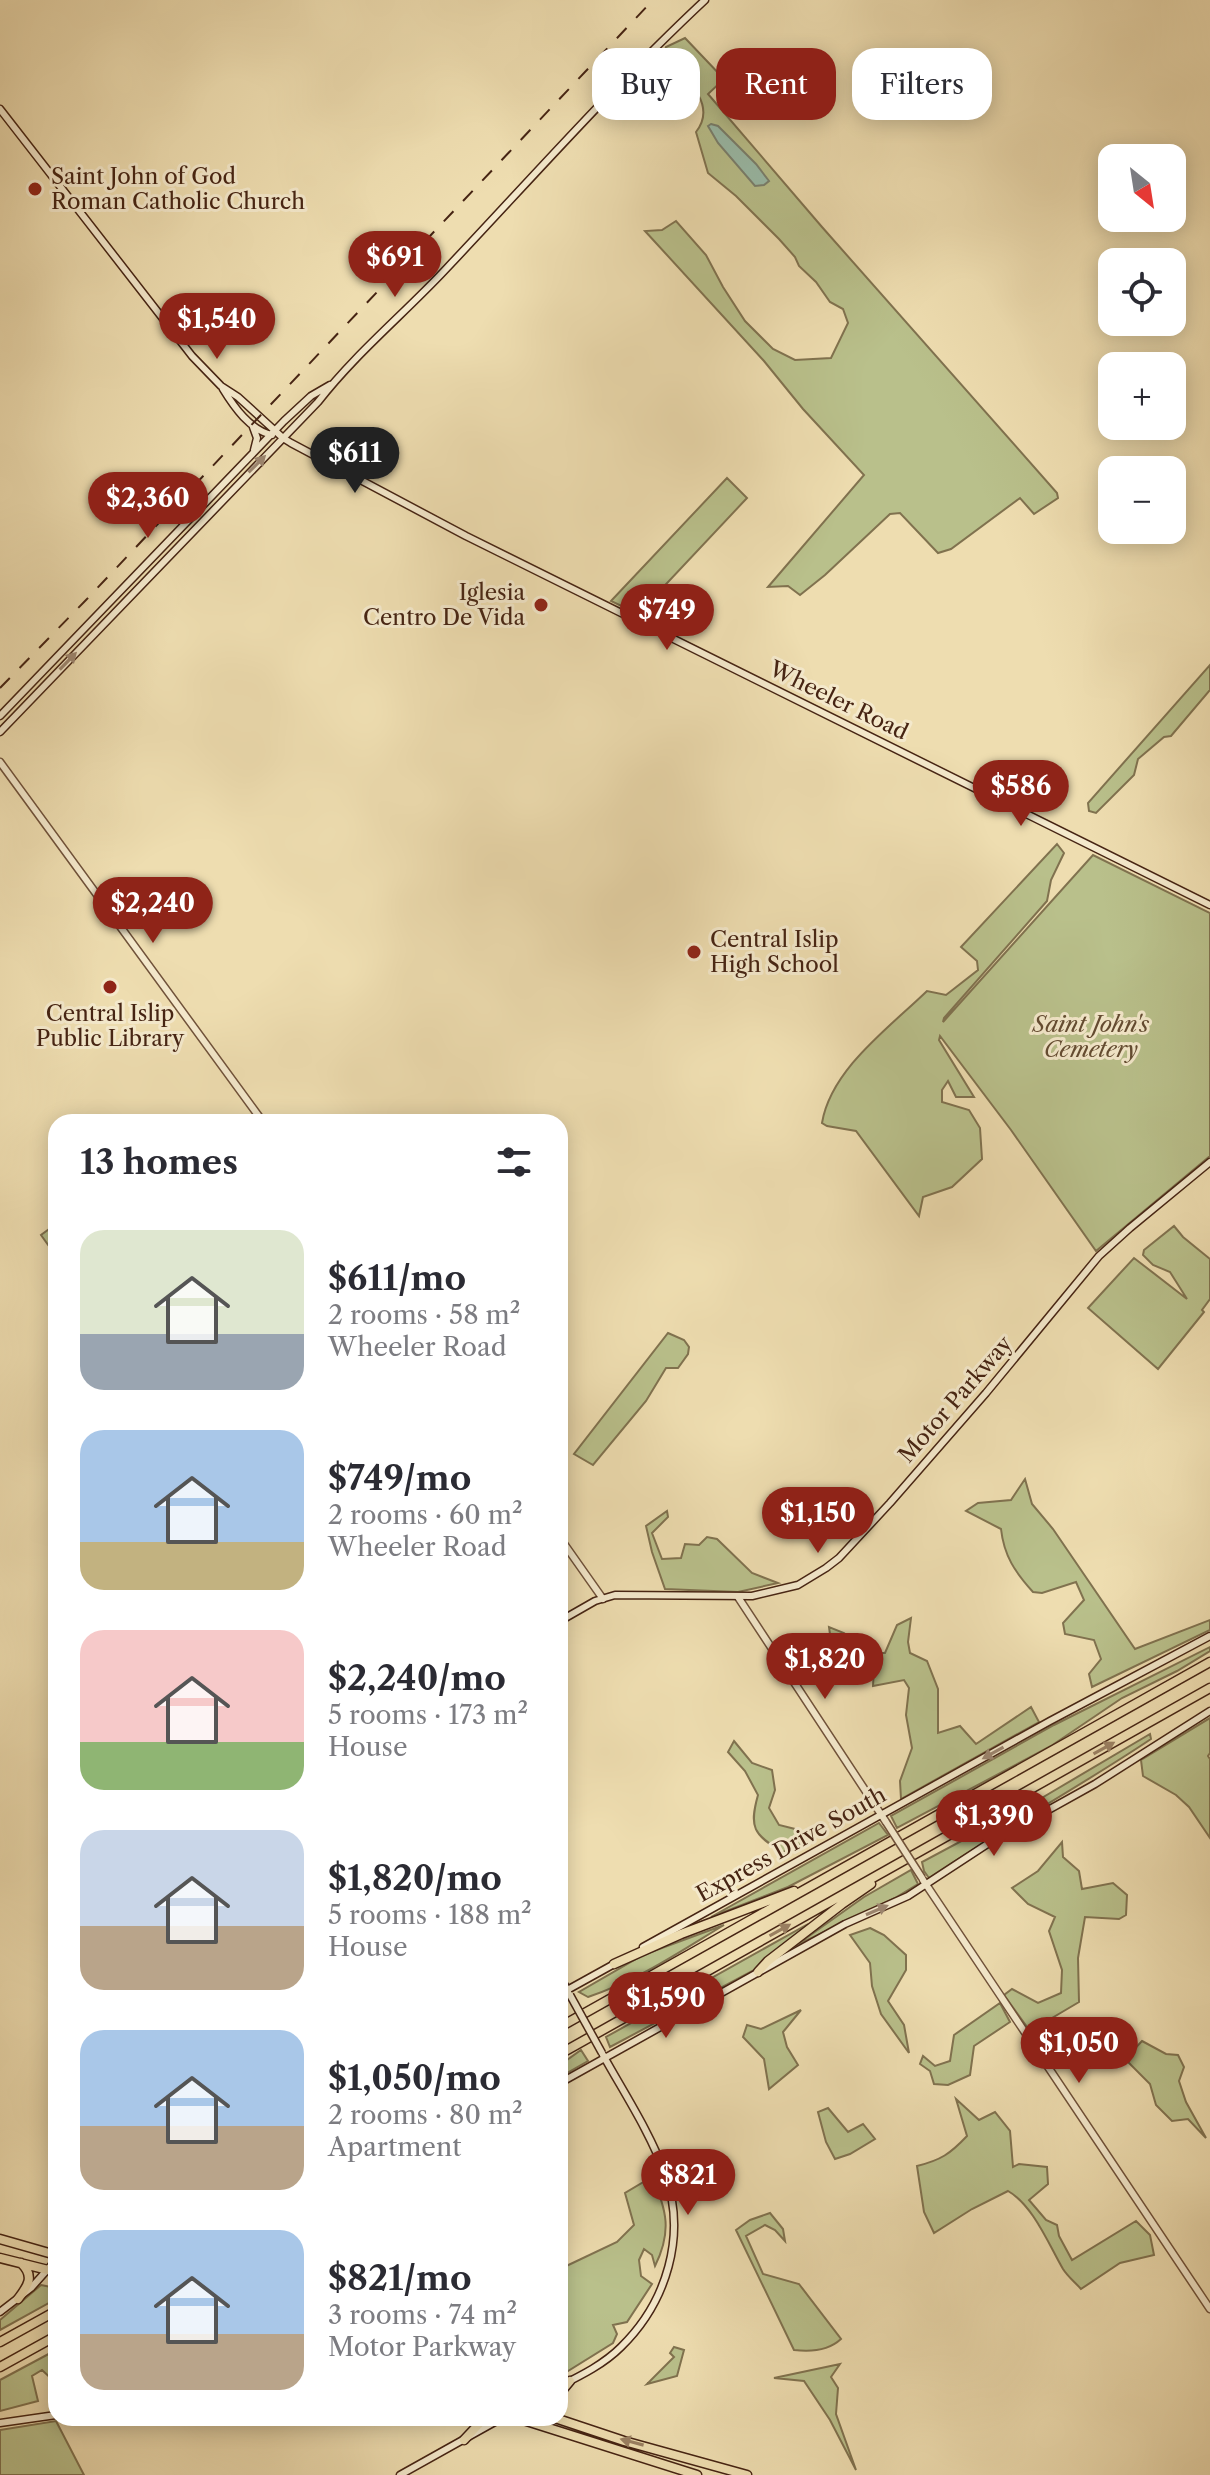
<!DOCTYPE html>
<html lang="en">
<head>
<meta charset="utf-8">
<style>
  body { margin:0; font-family:"Libre Caslon Text",serif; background:#f7f7f7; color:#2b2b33; height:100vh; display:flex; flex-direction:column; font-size:30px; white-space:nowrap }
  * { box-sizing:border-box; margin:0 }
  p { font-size:26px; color:#7c7c81 }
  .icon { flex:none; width:44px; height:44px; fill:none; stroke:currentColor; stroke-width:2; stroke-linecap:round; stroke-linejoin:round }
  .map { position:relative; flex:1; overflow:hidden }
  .details { position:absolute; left:48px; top:1114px; width:520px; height:1312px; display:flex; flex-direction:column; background:#fff; border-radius:24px; box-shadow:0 4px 20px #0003 }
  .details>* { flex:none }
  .top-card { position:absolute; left:592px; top:48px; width:498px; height:72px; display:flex; gap:16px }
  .needle { width:52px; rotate:150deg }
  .controls { position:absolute; left:1098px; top:144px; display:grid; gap:16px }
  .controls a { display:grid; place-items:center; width:88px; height:88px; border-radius:16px; background:#fff; box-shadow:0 4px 20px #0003; font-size:40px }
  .price { position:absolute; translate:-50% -68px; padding:0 18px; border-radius:28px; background:#8f2418; color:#fff; font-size:26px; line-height:52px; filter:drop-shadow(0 2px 4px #0008) }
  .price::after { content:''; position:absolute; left:50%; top:48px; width:24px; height:18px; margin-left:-12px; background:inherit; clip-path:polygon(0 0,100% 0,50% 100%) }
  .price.on { background:#222; color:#fff }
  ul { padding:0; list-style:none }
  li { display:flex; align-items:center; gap:24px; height:200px; padding:0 32px }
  li span { display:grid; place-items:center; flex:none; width:224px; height:160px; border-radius:24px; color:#555 }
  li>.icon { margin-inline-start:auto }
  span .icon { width:96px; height:96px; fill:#fffc; stroke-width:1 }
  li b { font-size:34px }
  h2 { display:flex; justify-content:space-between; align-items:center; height:96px; padding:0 32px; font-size:34px }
  .pill { padding:0 28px; border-radius:24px; background:#fff; box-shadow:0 4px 20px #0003; font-size:28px; line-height:72px }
  .pill.on { background:#8f2418; color:#fff }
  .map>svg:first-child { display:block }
  .green { fill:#b9c08b; stroke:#80724f; stroke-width:2 }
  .water { fill:#99bcaa; stroke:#787f6e; stroke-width:2 }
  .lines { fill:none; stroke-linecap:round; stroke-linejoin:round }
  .tertiary-casing { stroke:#70523a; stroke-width:9 }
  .secondary-casing { stroke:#462413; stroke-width:9 }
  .trunk-casing { stroke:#462413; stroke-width:11 }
  .motorway-casing { stroke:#462413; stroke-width:11 }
  .tertiary { stroke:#f4e9cc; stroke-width:6 }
  .secondary { stroke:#f4e9cc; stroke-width:6 }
  .trunk { stroke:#eeddb0; stroke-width:8 }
  .motorway { stroke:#eeddb0; stroke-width:8 }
  .rail { stroke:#462413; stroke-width:2; stroke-dasharray:14 14; stroke-linecap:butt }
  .tertiary-bridge-casing { stroke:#70523a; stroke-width:9; stroke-linecap:butt }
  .secondary-bridge-casing { stroke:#462413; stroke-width:9; stroke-linecap:butt }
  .tertiary-bridge { stroke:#f4e9cc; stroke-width:6 }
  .secondary-bridge { stroke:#f4e9cc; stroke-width:6 }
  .oneway { fill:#9d8670 }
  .oneway2 { fill:#9a8062 }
  .poi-dot { fill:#8f2418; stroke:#f4e9cc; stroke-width:3 }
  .labels { text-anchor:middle; stroke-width:6; stroke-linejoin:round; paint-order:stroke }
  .poi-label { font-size:22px; fill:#462413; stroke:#f4e9cc; text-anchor:start }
  .street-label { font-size:22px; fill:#462413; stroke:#f4e9cc }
  .park-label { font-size:22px; font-style:italic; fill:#634b31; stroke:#f4e9cc }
</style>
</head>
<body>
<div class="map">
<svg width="1210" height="2475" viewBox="0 0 1210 2475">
  <rect width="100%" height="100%" fill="#eeddb0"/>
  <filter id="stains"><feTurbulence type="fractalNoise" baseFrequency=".0025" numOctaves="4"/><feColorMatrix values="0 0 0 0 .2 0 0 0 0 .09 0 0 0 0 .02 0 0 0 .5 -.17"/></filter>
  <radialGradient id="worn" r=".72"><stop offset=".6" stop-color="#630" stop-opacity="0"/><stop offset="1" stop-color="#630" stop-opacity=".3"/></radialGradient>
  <path class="green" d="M685,38L724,79L708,94L822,227L1057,493L1058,498L1034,514L1020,498L951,549L938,553L900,513L890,514L825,575L800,595L788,586L768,587L864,475L803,409L764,361L645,231L662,230L676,221L706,255L723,287L745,321L773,349L795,360L831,358L848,323L843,309L830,302L816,282L799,266L795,257L779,239L736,196L708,173L696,132C719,103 683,76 663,57L666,47Z
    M727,478L747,498L638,614L611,601Z
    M1210,665V690L1171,736L1164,737L1138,759L1134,775L1096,813L1089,811L1088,803Z
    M1057,844L1064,853L1051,880L1047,901L944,1018L943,1022L1093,855L1210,913V1156L1096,1251L1011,1130L940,1036L939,1040L974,1097H956L948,1081L942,1090V1102L969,1110L980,1128L982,1159L952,1187L923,1197L919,1216L856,1131L827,1126L822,1123C831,1069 890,1027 927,991L946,995L978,970L977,961L961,947Z
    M56,1224V1256L41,1235Z
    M1174,1226L1183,1237L1210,1259V1299L1202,1310L1204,1312L1158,1369L1088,1308L1134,1258L1187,1299L1170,1272L1153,1265L1143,1255L1144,1250Z
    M668,1333L684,1340L689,1347L688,1354L678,1368H666L646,1401L593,1465L574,1454Z
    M1025,1479L1032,1504L1053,1529L1135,1649L1210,1620V1630L1092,1687L1089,1674L1101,1659L1094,1640L1065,1634L1063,1623L1084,1600L1076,1582L1042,1593L1033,1592C1015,1572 1004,1556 1001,1529L966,1511L978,1503L1011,1500Z
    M667,1511L668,1517L652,1533L662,1559L681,1558L685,1544L699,1545L707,1537L717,1539L752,1573L778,1583L738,1592L665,1589L652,1552L646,1526Z
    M911,1618L908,1642L910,1653L927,1661L938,1689V1733L960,1726L976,1744L1031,1707L1039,1722L901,1799L900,1781L912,1748L906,1715L909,1688L904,1680L873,1686L874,1669L868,1664L848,1670L834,1663L829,1627L844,1633L868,1653H885L897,1625Z
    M1210,1647V1651L1177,1671L1122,1698L1051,1746L897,1828L891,1816L1054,1725Z
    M1210,1718V1753L1208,1756L1210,1759V1838L1189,1807L1176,1795L1143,1776L1141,1760Z
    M1150,1734L1151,1739C1078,1788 1002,1829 929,1878L924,1871L922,1862L1040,1799Z
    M734,1741L752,1763L772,1770L775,1790L769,1808L779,1825L795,1829L808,1838L796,1848L783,1852C753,1835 749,1827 758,1795L745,1771L728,1752Z
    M879,1823L888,1835L788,1887L711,1917Z
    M1062,1842L1063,1857L1079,1871L1082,1889L1113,1883L1127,1895L1126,1915L1119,1919L1085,1917L1078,1958L1079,2002L1030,2031L1004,1995L1012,1989L1038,2003L1061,1993L1062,1970L1049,1931L1055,1917L1028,1904L1012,1888L1038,1871Z
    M911,1870L918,1884L895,1898L795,1946L864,1897Z
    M808,1924L758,1968L610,2047L606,2037Z
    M724,1925C681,1951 637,1981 588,1997L579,1992L643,1955Z
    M870,1928L884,1935L906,1955V1970L888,2001L904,2025L909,2053L881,2014L872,1986L870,1963L850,1935Z
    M1000,2003L1010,2022L974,2046L970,2075L948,2085L934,2084L930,2071L920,2064L923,2056L935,2066L950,2061L954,2035Z
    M801,2010L783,2032L787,2047L798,2065L769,2089L764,2059L743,2037L747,2025L761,2029Z
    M1142,2041L1166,2054L1178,2055L1184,2067L1179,2081L1186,2102L1206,2138L1188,2119L1172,2121L1156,2105L1150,2084L1125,2059Z
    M581,2050L588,2061L560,2077V2065Z
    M956,2099L979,2120L995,2112L1010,2131L1013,2167L1019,2164L1047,2167L1048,2184L1029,2200L1046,2220L1057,2225L1059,2236L1072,2260L1136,2221L1150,2235L1154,2255L1120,2263L1081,2289C1075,2282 1068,2277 1063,2269C1049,2245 1033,2205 1008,2191L972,2209L934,2233L924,2212L917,2166C941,2160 950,2154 967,2136Z
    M828,2108L848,2132L863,2124L875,2139L850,2154L835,2159L826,2142L818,2112Z
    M652,2177C667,2210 672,2232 655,2266L652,2255L644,2249L639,2260L641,2276L652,2284L627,2322L613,2325L617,2334L613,2343L560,2376V2269L617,2242L634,2225L625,2193Z
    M770,2213L783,2229L785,2241L775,2230L765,2225L746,2236L763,2274L799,2284L841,2339C828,2351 810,2352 794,2350L736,2230L750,2220Z
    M41,2285L56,2288V2299L0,2330V2320Z
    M674,2347L684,2350L677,2376L647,2384L674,2357L670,2353Z
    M56,2350V2383L42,2370L32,2376L38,2401L0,2411V2380Z
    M840,2364L831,2377L838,2388L836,2414L856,2470L830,2420L804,2381L774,2378Z
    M56,2421L84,2475H0V2430Z"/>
  <path class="water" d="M711,124L718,126L756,164L769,181L764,185L755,186L718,143L708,126Z"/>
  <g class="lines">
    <defs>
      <path id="tertiary" d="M0,762L263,1122
        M560,1538L603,1599
        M738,1597L886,1822
        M923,1880L1210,2309"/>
      <path id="secondary" d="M0,109L192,356L221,386L238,397L283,438L291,443L466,536L1210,905
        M223,389C234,407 250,430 272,435
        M253,427L257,438L254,450
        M0,716L284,421L311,396L330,385
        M0,732L318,402C356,353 404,314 446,269C531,179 614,85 705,0
        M560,1621L595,1601L615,1595L752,1596L798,1585L826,1568L839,1558L890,1503L986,1393L1099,1256L1130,1228L1210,1162
        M643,1947L1050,1721L1210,1636
        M560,1977L568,1991
        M560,1994L616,1963
        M560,2083L845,1924L908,1896L989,1843L1095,1784L1210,1711
        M0,2312L31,2288L56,2260
        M560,2386C582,2375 604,2364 621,2347C667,2302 687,2235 665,2174C650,2132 624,2093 603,2055
        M0,2423L56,2415
        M400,2475L502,2418"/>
      <path id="trunk" d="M0,2239L56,2255
        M0,2258L56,2272
        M18,2299C28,2286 35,2276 21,2263
        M560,2393L570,2381
        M517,2418L697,2475
        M555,2418L624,2441L747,2475
        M464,2440L479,2424L480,2418"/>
      <path id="motorway" d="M614,1964L681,1934L794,1891
        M758,1972L768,1961L842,1904L871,1884
        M560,2027L1210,1662
        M560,2054L1210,1688
        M0,2342L56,2311
        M0,2367L56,2336"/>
    </defs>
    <use href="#tertiary" class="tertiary-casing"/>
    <use href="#secondary" class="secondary-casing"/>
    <use href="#trunk" class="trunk-casing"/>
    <use href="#motorway" class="motorway-casing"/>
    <use href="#tertiary" class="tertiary"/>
    <use href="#secondary" class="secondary"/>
    <use href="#trunk" class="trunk"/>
    <use href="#motorway" class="motorway"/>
    <path class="rail" d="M0,688L86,600L653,0"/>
    <defs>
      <path id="tertiary-bridge" d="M886,1822L922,1878"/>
      <path id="secondary-bridge" d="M570,1995L602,2053"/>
    </defs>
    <use href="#tertiary-bridge" class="tertiary-bridge-casing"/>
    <use href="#secondary-bridge" class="secondary-bridge-casing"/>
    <use href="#tertiary-bridge" class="tertiary-bridge"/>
    <use href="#secondary-bridge" class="secondary-bridge"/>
  </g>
  <defs><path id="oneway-solid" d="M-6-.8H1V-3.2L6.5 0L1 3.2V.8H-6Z" transform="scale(2)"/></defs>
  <g class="oneway">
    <use href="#oneway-solid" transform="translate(257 464) rotate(-45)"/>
    <use href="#oneway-solid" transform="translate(68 661) rotate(-46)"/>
    <use href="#oneway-solid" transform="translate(993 1753) rotate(151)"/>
    <use href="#oneway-solid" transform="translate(877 1910) rotate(-23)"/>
  </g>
  <g class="oneway2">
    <use href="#oneway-solid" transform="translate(1104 1748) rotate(-29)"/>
    <use href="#oneway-solid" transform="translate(780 1930) rotate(-29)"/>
    <use href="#oneway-solid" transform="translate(632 2442) rotate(-165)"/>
  </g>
  <g class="poi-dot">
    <circle cx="35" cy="189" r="8"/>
    <circle cx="541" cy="605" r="8"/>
    <circle cx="694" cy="952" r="8"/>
    <circle cx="110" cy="987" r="8"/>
  </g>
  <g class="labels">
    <g class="poi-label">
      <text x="51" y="184">Saint John of God<tspan x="51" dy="25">Roman Catholic Church</tspan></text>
      <text x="525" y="600" text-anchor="end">Iglesia<tspan x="525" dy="25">Centro De Vida</tspan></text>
      <text x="710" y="947">Central Islip<tspan x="710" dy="25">High School</tspan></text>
      <text x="110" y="1021" text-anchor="middle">Central Islip<tspan x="110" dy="25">Public Library</tspan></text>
    </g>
    <g class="street-label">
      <text transform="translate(839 700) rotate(26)" y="8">Wheeler Road</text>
      <text transform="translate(955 1399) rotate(-49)" y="8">Motor Parkway</text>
      <text transform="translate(791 1844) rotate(-29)" y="8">Express Drive South</text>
    </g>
    <g class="park-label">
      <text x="1091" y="1032">Saint John's<tspan x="1091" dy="25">Cemetery</tspan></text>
    </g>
  </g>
  <rect width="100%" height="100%" filter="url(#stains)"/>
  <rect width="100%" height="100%" fill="url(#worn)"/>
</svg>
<div class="controls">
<a><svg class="needle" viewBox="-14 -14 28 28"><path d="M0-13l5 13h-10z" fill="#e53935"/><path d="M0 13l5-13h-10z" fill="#7c7c81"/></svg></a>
<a><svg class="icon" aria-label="locate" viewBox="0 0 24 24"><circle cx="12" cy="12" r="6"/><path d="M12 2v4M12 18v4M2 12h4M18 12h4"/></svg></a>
<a>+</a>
<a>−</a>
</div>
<b class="price" style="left:395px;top:299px">$691</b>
<b class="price" style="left:217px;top:361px">$1,540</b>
<b class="price on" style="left:355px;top:495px">$611</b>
<b class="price" style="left:148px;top:540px">$2,360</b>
<b class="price" style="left:667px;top:652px">$749</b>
<b class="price" style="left:1021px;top:828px">$586</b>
<b class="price" style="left:153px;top:945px">$2,240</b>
<b class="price" style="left:818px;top:1555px">$1,150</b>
<b class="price" style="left:825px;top:1701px">$1,820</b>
<b class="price" style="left:994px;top:1858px">$1,390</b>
<b class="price" style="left:666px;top:2040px">$1,590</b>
<b class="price" style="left:1079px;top:2085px">$1,050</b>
<b class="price" style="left:688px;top:2217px">$821</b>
<div class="top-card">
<a class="pill">Buy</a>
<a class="pill on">Rent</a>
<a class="pill">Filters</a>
</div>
<section class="details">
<h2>13 homes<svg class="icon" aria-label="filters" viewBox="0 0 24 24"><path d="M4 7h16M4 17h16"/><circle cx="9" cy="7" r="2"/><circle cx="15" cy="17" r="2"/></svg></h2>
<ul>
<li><span style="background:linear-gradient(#dfe7d0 65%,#9aa5b1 0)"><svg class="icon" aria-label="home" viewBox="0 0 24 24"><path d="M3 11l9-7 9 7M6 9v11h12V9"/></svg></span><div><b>$611/mo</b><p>2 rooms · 58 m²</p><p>Wheeler Road</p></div></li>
<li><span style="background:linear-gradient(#a9c7e8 70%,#c2b280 0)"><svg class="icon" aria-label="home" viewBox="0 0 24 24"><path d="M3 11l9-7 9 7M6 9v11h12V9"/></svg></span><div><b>$749/mo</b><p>2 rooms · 60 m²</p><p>Wheeler Road</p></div></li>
<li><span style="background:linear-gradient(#f6c9c9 70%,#8fb573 0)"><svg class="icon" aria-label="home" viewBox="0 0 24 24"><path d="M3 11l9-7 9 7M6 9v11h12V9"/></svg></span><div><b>$2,240/mo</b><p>5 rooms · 173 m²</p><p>House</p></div></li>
<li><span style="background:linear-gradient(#c9d6e8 60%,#b9a48a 0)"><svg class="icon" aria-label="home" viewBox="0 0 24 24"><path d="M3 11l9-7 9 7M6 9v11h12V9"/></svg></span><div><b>$1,820/mo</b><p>5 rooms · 188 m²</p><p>House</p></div></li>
<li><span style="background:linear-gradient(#a9c7e8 60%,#b9a48a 0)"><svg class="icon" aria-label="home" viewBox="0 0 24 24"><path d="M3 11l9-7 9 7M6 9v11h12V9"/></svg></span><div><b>$1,050/mo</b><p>2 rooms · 80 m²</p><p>Apartment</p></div></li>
<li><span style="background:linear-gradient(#a9c7e8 65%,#b9a48a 0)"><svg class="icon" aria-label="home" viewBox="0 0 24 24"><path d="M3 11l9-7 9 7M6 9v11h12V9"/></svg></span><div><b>$821/mo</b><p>3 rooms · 74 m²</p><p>Motor Parkway</p></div></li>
</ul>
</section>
</div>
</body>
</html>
